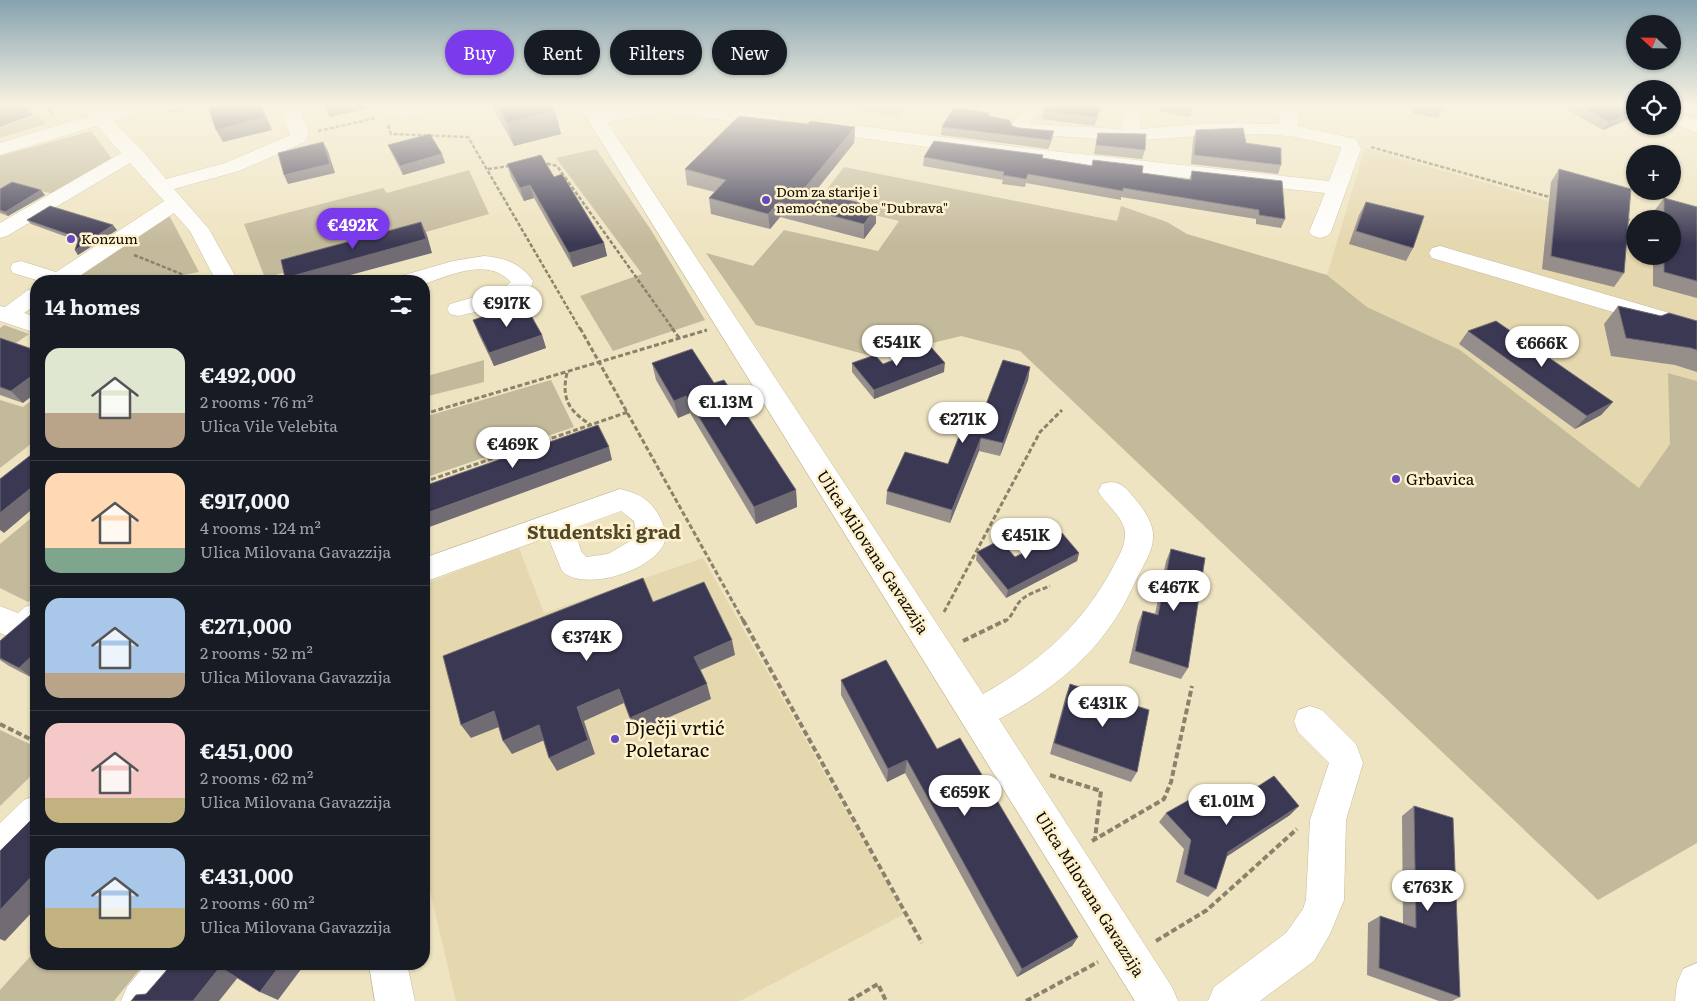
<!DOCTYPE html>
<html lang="en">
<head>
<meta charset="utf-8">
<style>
  body { margin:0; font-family:Literata,serif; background:#242831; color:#f1f3f6; height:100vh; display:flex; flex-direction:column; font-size:19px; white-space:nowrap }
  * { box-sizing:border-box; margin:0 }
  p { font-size:16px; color:#9ea1a6 }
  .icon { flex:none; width:28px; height:28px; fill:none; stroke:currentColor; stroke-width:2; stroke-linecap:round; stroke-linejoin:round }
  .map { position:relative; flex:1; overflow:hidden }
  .panel { position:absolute; left:30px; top:275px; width:400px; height:695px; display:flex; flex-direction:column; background:#171b24; border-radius:20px; box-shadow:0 1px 4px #0004 }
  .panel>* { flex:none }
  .top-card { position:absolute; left:445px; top:30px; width:475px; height:45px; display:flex; gap:10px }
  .needle { width:32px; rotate:292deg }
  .controls { position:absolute; left:1626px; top:15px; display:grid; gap:10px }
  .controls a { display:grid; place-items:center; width:55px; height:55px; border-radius:50%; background:#171b24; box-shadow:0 1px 4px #0004; font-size:25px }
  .price { position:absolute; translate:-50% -42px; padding:0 11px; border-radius:18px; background:#fff; color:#222; font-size:16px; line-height:32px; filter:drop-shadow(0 1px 2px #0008) }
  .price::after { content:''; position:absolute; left:50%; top:30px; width:15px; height:11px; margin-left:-8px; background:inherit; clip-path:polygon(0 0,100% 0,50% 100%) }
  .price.selected { background:#7c3aed; color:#fff }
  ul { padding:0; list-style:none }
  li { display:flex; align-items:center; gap:15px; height:125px; padding:0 15px }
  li+li { border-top:1px solid #363941 }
  li span { display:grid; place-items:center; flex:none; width:140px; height:100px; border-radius:15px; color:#555 }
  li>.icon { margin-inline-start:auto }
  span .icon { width:60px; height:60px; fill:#fffc; stroke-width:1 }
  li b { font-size:21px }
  h2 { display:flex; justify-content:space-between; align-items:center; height:60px; padding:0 15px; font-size:21px }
  .tag { padding:0 18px; border-radius:22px; background:#171b24; box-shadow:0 1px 4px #0004; font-size:18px; line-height:45px }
  .tag.selected { background:#7c3aed; color:#fff }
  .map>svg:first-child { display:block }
  .built { fill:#e5d7ae }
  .green { fill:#c3b99b }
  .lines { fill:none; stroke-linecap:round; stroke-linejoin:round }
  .minor-casing { stroke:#c6bb9a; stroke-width:1 }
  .path-far2 { stroke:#8a826a; stroke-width:2.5; stroke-dasharray:4 2; stroke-linecap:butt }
  .path-far1 { stroke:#8a826a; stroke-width:3; stroke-dasharray:5 2.5; stroke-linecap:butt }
  .path { stroke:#8a826a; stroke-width:4; stroke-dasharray:6 3; stroke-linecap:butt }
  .minor { fill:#fff; fill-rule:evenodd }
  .wall { fill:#958e8a }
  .shaded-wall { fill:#716c74 }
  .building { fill:#3b3853; stroke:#716c74 }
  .poi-dot { fill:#6549c1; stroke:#fdf1ce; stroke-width:2 }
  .labels { text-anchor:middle; stroke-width:5; stroke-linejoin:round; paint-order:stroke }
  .far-poi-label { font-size:14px; fill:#100c02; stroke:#fdf1ce; text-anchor:start }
  .poi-label { font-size:16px; fill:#100c02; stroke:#fdf1ce; text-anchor:start }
  .street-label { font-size:16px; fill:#100c02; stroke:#fdf1ce }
  .quarter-label { font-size:19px; font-weight:bold; fill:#51472a; stroke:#fdf1ce }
  .near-poi-label { font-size:19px; fill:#100c02; stroke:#fdf1ce; text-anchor:start }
</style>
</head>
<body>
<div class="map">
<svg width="1697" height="1001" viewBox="0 0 1697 1001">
  <rect width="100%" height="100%" fill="#efe4c1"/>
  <path class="built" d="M1365,148L1635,226V256H1672L1697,244V381L1669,373L1670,444L1639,488L1460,350L1367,307L1327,275Z
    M519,548L544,613L703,558L904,914L740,1001H456L424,866V584Z"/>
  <path class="green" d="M827,104H908L898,117Z
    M37,115L46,124L0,138V128Z
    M91,131L112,159L54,194L11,184L0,190V156Z
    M596,149L651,230L705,320L613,351L580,296L642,274L556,158Z
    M844,167L1117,221L1121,206L1167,222L1187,234L1327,275L1367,307L1460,350L1639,488L1670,444L1668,373L1697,381V843L1598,900L1020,351L961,336L875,357L756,325L706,253L753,266L784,230L878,251L899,221L818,201Z
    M469,170L489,214L265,278L244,224L383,188L387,193Z
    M169,215L199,272L153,281H65Z
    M4,325L29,334L0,354V328Z
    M484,360V382L424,397V377Z
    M551,380L574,427L424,478V417Z
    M36,397V440L0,468V400L23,407Z
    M36,514V596L28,602L0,588V544Z
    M0,730L36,747V771L0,806Z
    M36,950V964H144L114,1001H0V990Z"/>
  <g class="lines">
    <defs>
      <path id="minor" d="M79,104H98L105,112L130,104H158L155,108L113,121L141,149L166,179L225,163L290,135L280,104H298L309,133L305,142L239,171L174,189L209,229L238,281H216L190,231L174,213L72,281H40L13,273L10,268L13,263L21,261L56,272L164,201L130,163L7,236L0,238V223L121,153L97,126L0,155V143L89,116Z
        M379,104H450L447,108C427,113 394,126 379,104Z
        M578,104H596L601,112L647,104H682L775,115L781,117L784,121L781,125L775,127L662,112L607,122L983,694C1039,662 1079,628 1111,571C1117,559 1126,547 1125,532C1123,516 1106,505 1098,491L1102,484C1119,478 1126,488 1136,500C1144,510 1154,524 1153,537C1153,551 1144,564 1138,576C1128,597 1118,618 1103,636C1077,670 1037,699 999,719L1172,987L1178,1001H1135Z
        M1024,104H1042L1030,124L1121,129L1123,113L1127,104H1145L1141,113L1140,129L1212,123L1279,124L1282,104H1300L1298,126L1356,139L1361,149L1331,232L1327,236L1320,238L1313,236L1309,232L1325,193L1015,159L818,132L811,130L809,126L811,122L818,120L1015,147L1329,181L1341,149V147L1295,137L1268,134L1212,135L1130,141L1011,133L1009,129Z
        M1672,111L1697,120V133L1672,123Z
        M1440,246L1697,321V337L1432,258L1429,253L1432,248Z
        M484,256C505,258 521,263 533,281C530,303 477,311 458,316L450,314L447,309L450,304L502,289L511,282C487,257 451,275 424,284V281H398L401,276L453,261Z
        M36,288V305L24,313L36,317V333L0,321V306L5,307L28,290Z
        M620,489C638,493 650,499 659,516C663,523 668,534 665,541C656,570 584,593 562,571L548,537L424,582V558ZM621,511L634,521L637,537L608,554L586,557L581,551L574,528Z
        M36,603V634L21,642L0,633V606L18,613L25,607Z
        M1310,706L1322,710L1356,744L1363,763L1346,820L1344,900L1330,934L1314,961L1260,1001H1208L1214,987L1286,933L1303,909L1306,900L1310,820L1329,763L1298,732L1294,721L1298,710Z
        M36,795V837L13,861L0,866V823L24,800Z
        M1697,963V1001H1675L1677,983L1683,969Z
        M146,964H190L185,978L166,1001H121L127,987Z
        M369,964H407L415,1001H375Z"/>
    </defs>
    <use href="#minor" class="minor-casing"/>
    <path class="path-far2" d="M43,104L53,114
      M168,112L196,104
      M388,125L391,134L468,137L580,329
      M318,131L376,118
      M1371,147L1553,198
      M541,162L557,166L673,329
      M488,169L510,166
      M1626,219L1635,221
      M134,255L184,275"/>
    <path class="path-far1" d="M580,328L744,622
      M672,328L680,339
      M567,373C561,399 569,411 591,425
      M424,414L707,330
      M424,482L628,412
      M944,612L1040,432L1062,410
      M1004,622C1013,617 1014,607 1021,600C1029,593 1040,590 1050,586"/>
    <path class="path" d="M743,620L922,943
      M963,641L1006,620
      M0,724L36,742
      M1050,775L1101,791L1095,838
      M1092,841L1164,799L1171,782L1192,686
      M1156,941L1207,910L1297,829
      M849,1001L878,984L886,1001
      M1026,1001L1098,962"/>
    <use href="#minor" class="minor"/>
  </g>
  <path class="wall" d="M491,104H550L555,111L561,134L514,146Z
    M1046,104H1103L1094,126L1042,119L1043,111Z
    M1160,104H1194L1190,117L1158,111Z
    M1412,104H1443V109L1438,118L1412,113Z
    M1569,104H1620L1629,119L1603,130L1566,109Z
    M989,113V116L1012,126L1019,128L1054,131L1052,139L1048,149L941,135L942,127Z
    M808,124L855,127L854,143L815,192L876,223L864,239L780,217L770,229L711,214L709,198L715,192L687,185L685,169Z
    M1196,130L1246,143L1281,165L1278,174L1191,164L1193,138Z
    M1098,133L1145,150L1142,159L1094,154Z
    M388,145L442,154L445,163L403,175L392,154Z
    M1043,155V158L1189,180L1192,171L1285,219L1281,228L1256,224V219L1121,197V200L1026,183L1025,187L1002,184L1003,180L923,166L924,157Z
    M507,164L554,177L604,243L607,256L573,267L534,198L524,201L511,177Z
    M1559,169L1624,273L1614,287L1542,269L1551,182Z
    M0,189L45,195L8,216L0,213Z
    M1664,198L1697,207V298L1653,286V256H1672V219H1653L1654,211Z
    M1366,202L1413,248L1406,261L1349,244L1359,215Z
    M27,220L117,230L78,255L75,250L78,241L31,224Z
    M1618,306L1661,316L1697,321V372L1675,365L1611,356L1604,324Z
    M473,320L542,335L546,348L494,366L478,333Z
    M1468,331L1613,402L1601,415L1575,429L1459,344Z
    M0,338L23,403L0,395Z
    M652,363L714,383L796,490L797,507L756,524L690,413L678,418L656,380Z
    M852,363L883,364L944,372L874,399L852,372Z
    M1030,367L1028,380L1000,456L979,451L950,523L886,504L887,491L948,464L985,407Z
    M1171,549L1188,668L1181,679L1129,663L1138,623L1143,611L1155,614L1166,561Z
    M977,552L1015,557L1079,553L1077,561L1006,598L976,560Z
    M36,610V680L9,666L0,660V641Z
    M841,680L937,749L1078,937L1072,946L1017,977L905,773L887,782L841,695Z
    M1070,684L1137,772L1131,782L1050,754L1066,695Z
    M1414,806L1460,997L1452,1001H1439L1367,975L1368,923L1380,916L1403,924L1402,816Z
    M1166,813L1290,815L1227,856L1216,889L1208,897L1176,882L1184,849L1159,822Z"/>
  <path class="shaded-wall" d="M0,104H25L33,115L0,127Z
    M260,104H261L272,130L223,142L216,130Z
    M324,104H364L366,109L330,117Z
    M1102,104H1103L1094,126L1096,117Z
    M555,111L561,134L514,146L507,123Z
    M1635,111L1629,119L1603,130L1609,122Z
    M855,127L854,143L804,205V189Z
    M1054,131L1052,139L1048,149L1050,140Z
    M323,142L328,151L335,173L288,184L284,175Z
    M442,154L445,163L403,175L400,166Z
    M530,185L534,198L524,201L520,188Z
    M41,190L45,195L8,216L5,212Z
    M779,202L780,217L770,229L768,214Z
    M876,207V223L864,239V224Z
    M421,222L427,235L432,253L328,281H287L285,278Z
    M113,225L117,230L78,255L75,250Z
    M604,243L607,256L573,267L569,253Z
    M542,335L546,348L494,366L489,353Z
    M945,363L944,372L874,399V390Z
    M1030,367L1028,380L1000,456L1003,443Z
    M36,373V393L23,403L11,391Z
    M686,396L690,413L678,418L674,401Z
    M1613,402L1601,415L1575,429L1587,416Z
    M981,438L979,451L950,523L952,510Z
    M609,447L612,460L424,529V514Z
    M36,484V506L4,533L0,530V513Z
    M796,490L797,507L756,524L754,507Z
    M1079,553L1077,561L1006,598L1008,590Z
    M732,640L735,655L698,671L694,657Z
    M36,652V680L19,668Z
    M707,684L711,699L635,732L630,718Z
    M619,689L624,703L584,721L595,754L557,771L549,758L577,707Z
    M494,711L504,725L471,738L461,725Z
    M539,725L547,739L512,754L503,741Z
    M907,760L905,773L887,782L888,769Z
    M1299,806L1290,815L1220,861L1228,852Z
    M36,872V908L5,941L0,939V910Z
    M1078,937L1072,946L1017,977L1022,969Z
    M281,964H305L278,1000L260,992Z
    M220,967L239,976L219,1001H193Z"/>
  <path class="building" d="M207,104H260L265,117L216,130Z
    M497,104H550L555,111L507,123Z
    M1046,104H1102L1096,117L1043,111Z
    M1168,104H1194L1193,108Z
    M1416,104H1443V109Z
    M1577,104H1620L1635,111L1609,122Z
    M954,107L989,113L988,116L1009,120L1012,126L1019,128L1054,131L1050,140L942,127Z
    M739,116L808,124L810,121L855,127L804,189L876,207L864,224L779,202L768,214L709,198L726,180L685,169Z
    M1243,128L1246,143L1281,148V165L1194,155L1196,130Z
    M1098,133L1146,134L1145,150L1096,145Z
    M430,134L442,154L400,166L388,145Z
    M934,141L1043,155L1042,158L1092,166L1093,160L1143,166L1142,173L1191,180L1192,171L1282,181L1285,219L1259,215V210L1123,188V191L1028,174L1026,179L1003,175L1004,172L924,157Z
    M323,142L330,164L284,175L278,153Z
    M541,155L554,177L562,174L604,243L569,253L530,185L520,188L507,164Z
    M1559,169L1631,189L1624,273L1551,256Z
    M12,182L41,190L5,212L0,210V189Z
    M1664,198L1697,207V281L1664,272V256H1672V219H1664Z
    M1366,202L1424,216L1413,248L1356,231Z
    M50,206L113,225L75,250L79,238L27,220Z
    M421,222L426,239L285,278L281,260Z
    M524,303L542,335L489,353L473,320Z
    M1618,306L1661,316L1669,313L1697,321V350L1691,348L1626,338Z
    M1496,321L1613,402L1587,416L1468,331Z
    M0,338L35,350L36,349V373L11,391L0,387Z
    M930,346L945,363L874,390L852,363L875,355L883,364Z
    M692,349L714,383L724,380L796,490L754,507L686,396L674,401L652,363Z
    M1003,360L1030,367L1003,443L981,438L952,510L887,491L905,452L948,464L972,404L985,407Z
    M598,425L609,447L424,514V486Z
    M36,451V484L0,513V479Z
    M1062,533L1079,553L1008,590L977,552L1000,540L1015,557Z
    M1171,549L1205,558L1188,668L1135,651L1143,611L1158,615Z
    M643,578L653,602L704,582L732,640L694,657L707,684L630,718L619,689L577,707L588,740L549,758L539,725L503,741L494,711L461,725L443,656Z
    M36,610V652L19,668L0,658V641Z
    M886,660L937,749L960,738L1078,937L1022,969L907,760L888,769L841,680Z
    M1070,684L1149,710L1137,772L1054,743Z
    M1274,776L1299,806L1228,852L1216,889L1184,874L1191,840L1166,813L1205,791L1223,809Z
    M1414,806L1453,818L1460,997L1379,968L1380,916L1416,928Z
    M36,815V872L0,910V851Z
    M167,964H281L260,992L220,967L193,1001H131L136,995L146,994L166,971Z"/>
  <linearGradient id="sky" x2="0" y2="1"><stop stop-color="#86a2af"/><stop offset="0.43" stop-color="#f8f3e3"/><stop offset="1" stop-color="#f8f3e3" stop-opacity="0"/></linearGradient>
  <rect width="1697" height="244" fill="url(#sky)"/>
  <g class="poi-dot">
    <circle cx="766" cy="200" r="5"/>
    <circle cx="71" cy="239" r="5"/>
    <circle cx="1396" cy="479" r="5"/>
    <circle cx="615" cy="739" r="5"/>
  </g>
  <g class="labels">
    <g class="far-poi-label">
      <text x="776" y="197">Dom za starije i<tspan x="776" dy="16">nemoćne osobe "Dubrava"</tspan></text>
      <text x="81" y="244">Konzum</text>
    </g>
    <g class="poi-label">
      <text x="1406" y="485">Grbavica</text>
    </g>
    <g class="street-label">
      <text transform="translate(873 552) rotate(57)" y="6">Ulica Milovana Gavazzija</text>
      <text transform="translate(1090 894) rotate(58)" y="6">Ulica Milovana Gavazzija</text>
    </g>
    <g class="quarter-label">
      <text x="604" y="539">Studentski grad</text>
    </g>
    <g class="near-poi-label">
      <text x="625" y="735">Dječji vrtić<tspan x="625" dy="22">Poletarac</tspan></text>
    </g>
  </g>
</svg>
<div class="controls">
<a><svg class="needle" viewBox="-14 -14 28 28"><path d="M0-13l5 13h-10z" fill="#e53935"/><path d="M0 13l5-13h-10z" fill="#9ea1a6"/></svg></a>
<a><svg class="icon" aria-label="locate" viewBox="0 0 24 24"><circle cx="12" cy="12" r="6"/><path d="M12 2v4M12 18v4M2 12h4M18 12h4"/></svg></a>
<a>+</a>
<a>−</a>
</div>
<b class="price selected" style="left:353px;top:250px">€492K</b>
<b class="price" style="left:507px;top:328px">€917K</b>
<b class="price" style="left:897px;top:367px">€541K</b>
<b class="price" style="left:1542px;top:368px">€666K</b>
<b class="price" style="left:726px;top:427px">€1.13M</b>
<b class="price" style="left:963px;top:444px">€271K</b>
<b class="price" style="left:513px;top:469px">€469K</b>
<b class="price" style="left:1026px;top:560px">€451K</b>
<b class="price" style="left:1174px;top:612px">€467K</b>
<b class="price" style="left:587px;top:662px">€374K</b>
<b class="price" style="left:1103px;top:728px">€431K</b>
<b class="price" style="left:965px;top:817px">€659K</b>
<b class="price" style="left:1227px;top:826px">€1.01M</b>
<b class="price" style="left:1428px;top:912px">€763K</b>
<div class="top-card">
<a class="tag selected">Buy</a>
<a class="tag">Rent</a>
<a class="tag">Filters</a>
<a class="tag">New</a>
</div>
<section class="panel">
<h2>14 homes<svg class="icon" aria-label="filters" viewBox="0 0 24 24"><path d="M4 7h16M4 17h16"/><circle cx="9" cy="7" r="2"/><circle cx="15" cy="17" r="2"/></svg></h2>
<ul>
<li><span style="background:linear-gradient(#dfe7d0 65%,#b9a48a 0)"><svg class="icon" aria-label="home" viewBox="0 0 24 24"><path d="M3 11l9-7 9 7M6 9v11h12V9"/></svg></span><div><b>€492,000</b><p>2 rooms · 76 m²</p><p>Ulica Vile Velebita</p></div></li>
<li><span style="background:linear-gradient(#ffd9b3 75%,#7fa58c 0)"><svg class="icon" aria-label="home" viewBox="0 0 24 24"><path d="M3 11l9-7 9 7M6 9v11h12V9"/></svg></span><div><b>€917,000</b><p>4 rooms · 124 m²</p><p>Ulica Milovana Gavazzija</p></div></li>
<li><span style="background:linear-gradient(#a9c7e8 75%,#b9a48a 0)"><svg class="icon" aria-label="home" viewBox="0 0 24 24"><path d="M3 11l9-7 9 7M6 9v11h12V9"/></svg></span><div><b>€271,000</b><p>2 rooms · 52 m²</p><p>Ulica Milovana Gavazzija</p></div></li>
<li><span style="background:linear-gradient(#f6c9c9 75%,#c2b280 0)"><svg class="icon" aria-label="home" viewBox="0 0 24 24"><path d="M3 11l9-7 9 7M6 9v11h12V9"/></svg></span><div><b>€451,000</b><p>2 rooms · 62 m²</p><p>Ulica Milovana Gavazzija</p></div></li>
<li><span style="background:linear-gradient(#a9c7e8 60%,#c2b280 0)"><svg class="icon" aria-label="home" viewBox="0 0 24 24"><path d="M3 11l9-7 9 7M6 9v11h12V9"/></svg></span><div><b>€431,000</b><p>2 rooms · 60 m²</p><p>Ulica Milovana Gavazzija</p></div></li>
</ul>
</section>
</div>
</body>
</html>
